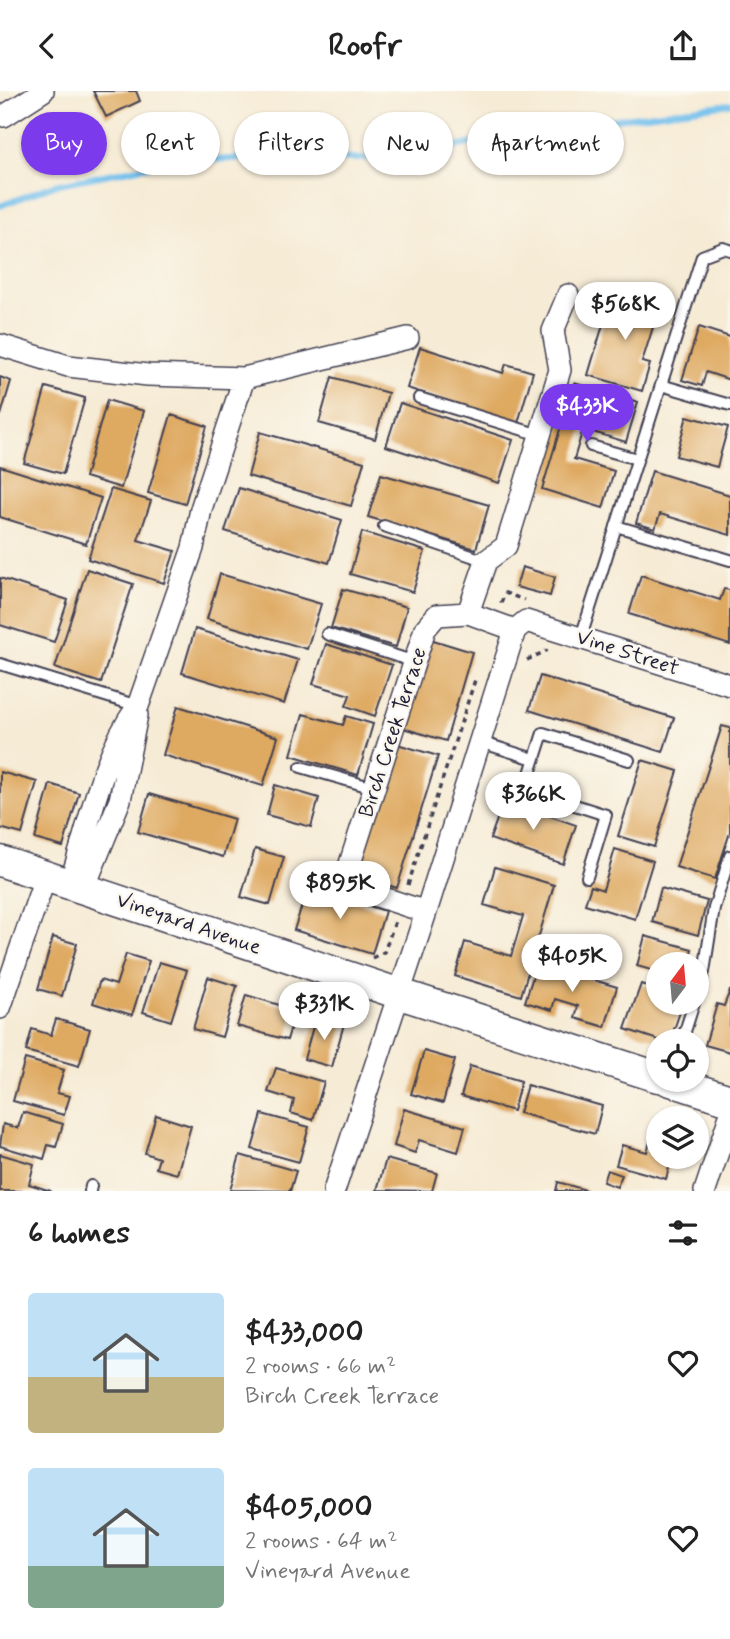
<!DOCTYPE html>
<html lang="en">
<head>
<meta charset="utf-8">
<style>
  body { margin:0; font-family:Mynerve,sans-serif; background:#f2f2f2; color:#222; height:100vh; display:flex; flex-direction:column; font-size:26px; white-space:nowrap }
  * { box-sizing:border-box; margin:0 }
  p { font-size:23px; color:#767676 }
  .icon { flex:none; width:38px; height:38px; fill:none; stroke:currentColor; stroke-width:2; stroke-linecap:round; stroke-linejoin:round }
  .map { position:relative; height:1100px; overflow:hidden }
  .sheet { display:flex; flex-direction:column; background:#fff; flex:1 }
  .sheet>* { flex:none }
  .guide { position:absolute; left:21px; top:21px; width:690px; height:63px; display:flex; gap:14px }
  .needle { width:46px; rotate:16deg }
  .tools { position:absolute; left:646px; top:861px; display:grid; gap:14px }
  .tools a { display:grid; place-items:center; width:63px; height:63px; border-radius:50%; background:#fff; box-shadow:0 2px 5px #0004; font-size:35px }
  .price { position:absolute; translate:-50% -60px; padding:0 16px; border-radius:24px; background:#fff; color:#222; font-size:23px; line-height:46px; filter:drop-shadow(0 2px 4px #0008) }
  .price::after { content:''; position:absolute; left:50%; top:42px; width:21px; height:16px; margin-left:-10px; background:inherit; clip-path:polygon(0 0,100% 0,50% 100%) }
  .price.on { background:#7c3aed; color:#fff }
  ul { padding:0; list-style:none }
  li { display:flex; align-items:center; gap:21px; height:175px; padding:0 28px }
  li span { display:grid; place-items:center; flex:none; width:196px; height:140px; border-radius:7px; color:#555 }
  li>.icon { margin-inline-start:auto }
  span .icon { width:84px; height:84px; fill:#fffc; stroke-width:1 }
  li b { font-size:30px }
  h2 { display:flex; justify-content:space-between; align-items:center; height:84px; padding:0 28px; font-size:30px }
  .pill { padding:0 24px; border-radius:32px; background:#fff; box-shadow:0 2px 5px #0004; font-size:24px; line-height:63px }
  .pill.on { background:#7c3aed; color:#fff }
  header { display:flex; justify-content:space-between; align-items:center; height:91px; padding:0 28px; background:#fff; font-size:32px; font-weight:800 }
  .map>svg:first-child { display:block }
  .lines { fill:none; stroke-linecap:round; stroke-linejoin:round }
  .stream { stroke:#72c0ed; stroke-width:6 }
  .building { fill:#dea960 }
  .lane-casing { stroke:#424052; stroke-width:14 }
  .street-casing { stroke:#424052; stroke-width:24 }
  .secondary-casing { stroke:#424052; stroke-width:33 }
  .path { stroke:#424052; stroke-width:3.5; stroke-dasharray:5 5; stroke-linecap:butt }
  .lane { stroke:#fff; stroke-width:10 }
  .street { stroke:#fff; stroke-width:21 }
  .secondary { stroke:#fff; stroke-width:30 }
  .labels { text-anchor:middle; stroke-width:5; stroke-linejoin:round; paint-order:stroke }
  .street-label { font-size:21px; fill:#22223b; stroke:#fbf7ec }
</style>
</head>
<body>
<header><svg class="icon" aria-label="back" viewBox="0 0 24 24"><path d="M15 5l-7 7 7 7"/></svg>Roofr<svg class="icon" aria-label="share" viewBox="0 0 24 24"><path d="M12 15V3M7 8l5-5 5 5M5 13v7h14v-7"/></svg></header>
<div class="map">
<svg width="730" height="1100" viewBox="0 0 730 1100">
  <rect width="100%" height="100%" fill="#fbf7ec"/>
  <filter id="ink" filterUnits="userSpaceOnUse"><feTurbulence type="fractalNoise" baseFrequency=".0143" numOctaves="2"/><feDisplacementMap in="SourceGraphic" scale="14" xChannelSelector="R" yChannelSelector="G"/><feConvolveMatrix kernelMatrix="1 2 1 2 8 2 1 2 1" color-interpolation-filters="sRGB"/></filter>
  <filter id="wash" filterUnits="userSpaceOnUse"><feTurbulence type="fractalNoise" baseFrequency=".00686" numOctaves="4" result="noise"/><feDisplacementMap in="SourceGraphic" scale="28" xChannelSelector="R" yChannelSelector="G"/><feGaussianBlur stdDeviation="1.57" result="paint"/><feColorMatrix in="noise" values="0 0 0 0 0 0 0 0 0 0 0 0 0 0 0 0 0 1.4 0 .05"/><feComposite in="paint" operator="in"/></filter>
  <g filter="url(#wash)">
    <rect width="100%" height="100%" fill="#f6ebd5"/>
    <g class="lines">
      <path class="stream" d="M0,115L54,94L169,71L273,66L362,68L455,56L533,39L730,13"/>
    </g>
    <g id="blocks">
      <path class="building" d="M93,0H136L140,10L106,26Z
        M613,200L660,214L642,271L650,273L642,300L588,284Z
        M699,236L730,246V289L706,281L702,295L682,289Z
        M420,256L503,282L506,273L533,281L518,332L407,297Z
        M0,286L11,290L1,324H0Z
        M332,286L388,302L375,348L319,332Z
        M574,292L638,311L626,351L583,338L574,368L614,380L603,417L542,398Z
        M46,296L85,307L63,383L24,372Z
        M107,309L144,320L121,397L85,386Z
        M400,312L513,349L499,392L386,355Z
        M171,324L207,335L185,413L148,402Z
        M687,325L728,336L717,376L676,365Z
        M260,341L364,371L351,415L248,385Z
        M0,375L101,407L86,453L0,426Z
        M652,380L730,404V444L660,423L655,438L636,432Z
        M381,383L489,414L476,458L368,426Z
        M239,397L342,429L329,472L225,440Z
        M111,398L151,410L138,449L175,460L164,492L88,468Z
        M362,441L425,460L413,501L350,483Z
        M522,476L555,486L550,505L516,496Z
        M87,478L133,493L101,592L55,577Z
        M220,483L321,513L307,558L207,528Z
        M641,484L720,509L724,498L730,499V554L629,523Z
        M0,487L68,509L54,551L0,534Z
        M343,498L407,516L396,556L331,537Z
        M195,538L298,569L284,613L182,582Z
        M430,548L472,561L446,650L403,637Z
        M326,553L392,574L375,625L346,615L350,604L313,593Z
        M540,585L674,627L663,661L529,619Z
        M178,615L278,646L263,695L163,664Z
        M303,623L343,634L346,625L373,633L358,684L291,664Z
        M722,635L730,637V741L715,788L676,776Z
        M397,653L438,665L397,797L357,784Z
        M642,669L678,680L654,756L618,745Z
        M0,681L37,691L22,743L0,737Z
        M50,693L79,702L63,756L35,748Z
        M275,694L319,707L311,736L267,724Z
        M149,703L234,728L223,766L138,741Z
        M504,709L576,734L563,773L490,748Z
        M255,758L284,766L270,814L241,806Z
        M615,758L653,770L635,828L585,813L591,795L603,799Z
        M495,776L554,794L521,905L455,885L465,851L511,865L523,825L484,814Z
        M308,796L385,820L372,863L294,839Z
        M661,797L707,810L698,844L652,831Z
        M645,845L692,858L688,873H658V881L637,875Z
        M53,846L77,853L62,905L38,898Z
        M126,863L149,870L132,924L93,912L100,889L116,894Z
        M159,871L187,879L171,930L143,921Z
        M537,872L617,896L605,936L575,927L578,915L555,908L552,919L525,911Z
        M208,886L237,895L222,946L193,938Z
        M641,893L658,899V912H662L661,915L680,921L670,950H661L625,938Z
        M730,899V961L705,954L717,913L724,915Z
        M246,904L296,919L287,949L237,935Z
        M316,925L344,933L332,976L304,968Z
        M56,928L90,938L79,975L26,960L32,938L51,944Z
        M424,960L455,969L443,1012L411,1003Z
        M25,968L64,979L57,1002L70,1005L64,1024L13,1010Z
        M470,975L521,990L513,1020L461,1005Z
        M276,977L324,991L313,1029L291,1022L294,1009L268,1001Z
        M527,994L602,1015L595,1043L519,1022Z
        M404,1018L465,1036L458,1061L419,1049L415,1062L394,1055Z
        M23,1021L63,1033L56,1056L48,1054L44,1068L0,1055L3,1033L18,1037Z
        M262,1023L309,1036L299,1071L252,1058Z
        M156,1024L191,1035L177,1083L156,1077L159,1067L145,1062Z
        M654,1037L658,1038V1066H672L666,1088L616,1074L622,1054L647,1061Z
        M0,1063L34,1073L29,1093L51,1100H0Z
        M240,1064L296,1080L290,1100L230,1099Z
        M386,1068L437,1082L432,1100L377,1099Z
        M607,1079L622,1084L617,1096L603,1091Z
        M558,1091L586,1099V1100H556Z"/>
    </g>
  </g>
  <g filter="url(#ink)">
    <use href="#blocks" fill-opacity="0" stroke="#424052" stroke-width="2"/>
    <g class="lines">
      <defs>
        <path id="lane" d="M661,294L730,314
          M419,307L540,344
          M591,355L637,368
          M384,435L486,470
          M616,435L730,469
          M327,543L415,571
          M581,546L702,165L723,157L730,159
          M0,573L138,615
          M480,651L534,668
          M301,676L374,697
          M587,786L606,724L525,698L543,642L629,669
          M696,904L704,881L714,817L730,765
          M682,950L694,912
          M90,1100L91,1095"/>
        <path id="street" d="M4,25L43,0
          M0,254L68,275L148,284L244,287L408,247
          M468,522L486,470L506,455L560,279L553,240L568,204
          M70,792C90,733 100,667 138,615L193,457L201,418L244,287
          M84,797L120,709L137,624
          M426,821L353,797L347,782L425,538L437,524L468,522L515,539
          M0,917L46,784
          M334,1100L426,821L515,539L526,530L730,594
          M705,1100L730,1025"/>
        <path id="secondary" d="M0,770L397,902L658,986
          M668,989L730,1009"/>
      </defs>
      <use href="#lane" class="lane-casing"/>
      <use href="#street" class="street-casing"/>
      <use href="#secondary" class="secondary-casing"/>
      <path class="path" d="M501,512L505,502L524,509
        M527,569L548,559
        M408,794L475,589
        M372,867L384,861L395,831"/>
      <use href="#lane" class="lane"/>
      <use href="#street" class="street"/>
      <use href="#secondary" class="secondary"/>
    </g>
  </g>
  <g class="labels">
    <g class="street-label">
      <text transform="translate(628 561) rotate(18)" y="7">Vine Street</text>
      <text transform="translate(392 641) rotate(-72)" y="7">Birch Creek Terrace</text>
      <text transform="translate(189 832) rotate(19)" y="7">Vineyard Avenue</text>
    </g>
  </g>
</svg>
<div class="tools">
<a><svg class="needle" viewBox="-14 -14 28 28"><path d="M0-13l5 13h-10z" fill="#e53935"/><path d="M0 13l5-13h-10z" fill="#767676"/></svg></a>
<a><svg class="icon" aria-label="locate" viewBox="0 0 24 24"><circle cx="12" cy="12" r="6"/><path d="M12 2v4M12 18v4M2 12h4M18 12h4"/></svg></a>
<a><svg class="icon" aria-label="layers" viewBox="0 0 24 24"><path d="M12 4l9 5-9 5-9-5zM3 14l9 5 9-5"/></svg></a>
</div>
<b class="price" style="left:625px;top:251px">$568K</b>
<b class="price on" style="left:587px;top:353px">$433K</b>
<b class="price" style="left:533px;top:741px">$366K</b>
<b class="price" style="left:340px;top:830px">$895K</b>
<b class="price" style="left:572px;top:903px">$405K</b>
<b class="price" style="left:324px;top:951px">$331K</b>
<div class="guide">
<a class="pill on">Buy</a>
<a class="pill">Rent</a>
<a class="pill">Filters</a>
<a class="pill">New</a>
<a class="pill">Apartment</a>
</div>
</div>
<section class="sheet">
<h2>6 homes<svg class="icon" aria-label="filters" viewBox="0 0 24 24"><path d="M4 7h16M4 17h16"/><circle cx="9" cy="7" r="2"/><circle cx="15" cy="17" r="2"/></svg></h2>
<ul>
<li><span style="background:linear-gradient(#bfe0f5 60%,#c2b280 0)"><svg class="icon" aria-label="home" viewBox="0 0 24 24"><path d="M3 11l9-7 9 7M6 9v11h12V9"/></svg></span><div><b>$433,000</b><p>2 rooms · 66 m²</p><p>Birch Creek Terrace</p></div><svg class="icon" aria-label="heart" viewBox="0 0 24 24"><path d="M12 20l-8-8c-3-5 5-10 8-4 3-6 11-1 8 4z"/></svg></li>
<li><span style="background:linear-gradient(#bfe0f5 70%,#7fa58c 0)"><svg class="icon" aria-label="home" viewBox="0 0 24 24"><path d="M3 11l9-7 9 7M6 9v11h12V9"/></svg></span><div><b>$405,000</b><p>2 rooms · 64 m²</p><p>Vineyard Avenue</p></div><svg class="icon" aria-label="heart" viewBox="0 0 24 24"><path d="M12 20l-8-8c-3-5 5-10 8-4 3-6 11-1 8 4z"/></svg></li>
</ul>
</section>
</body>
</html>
